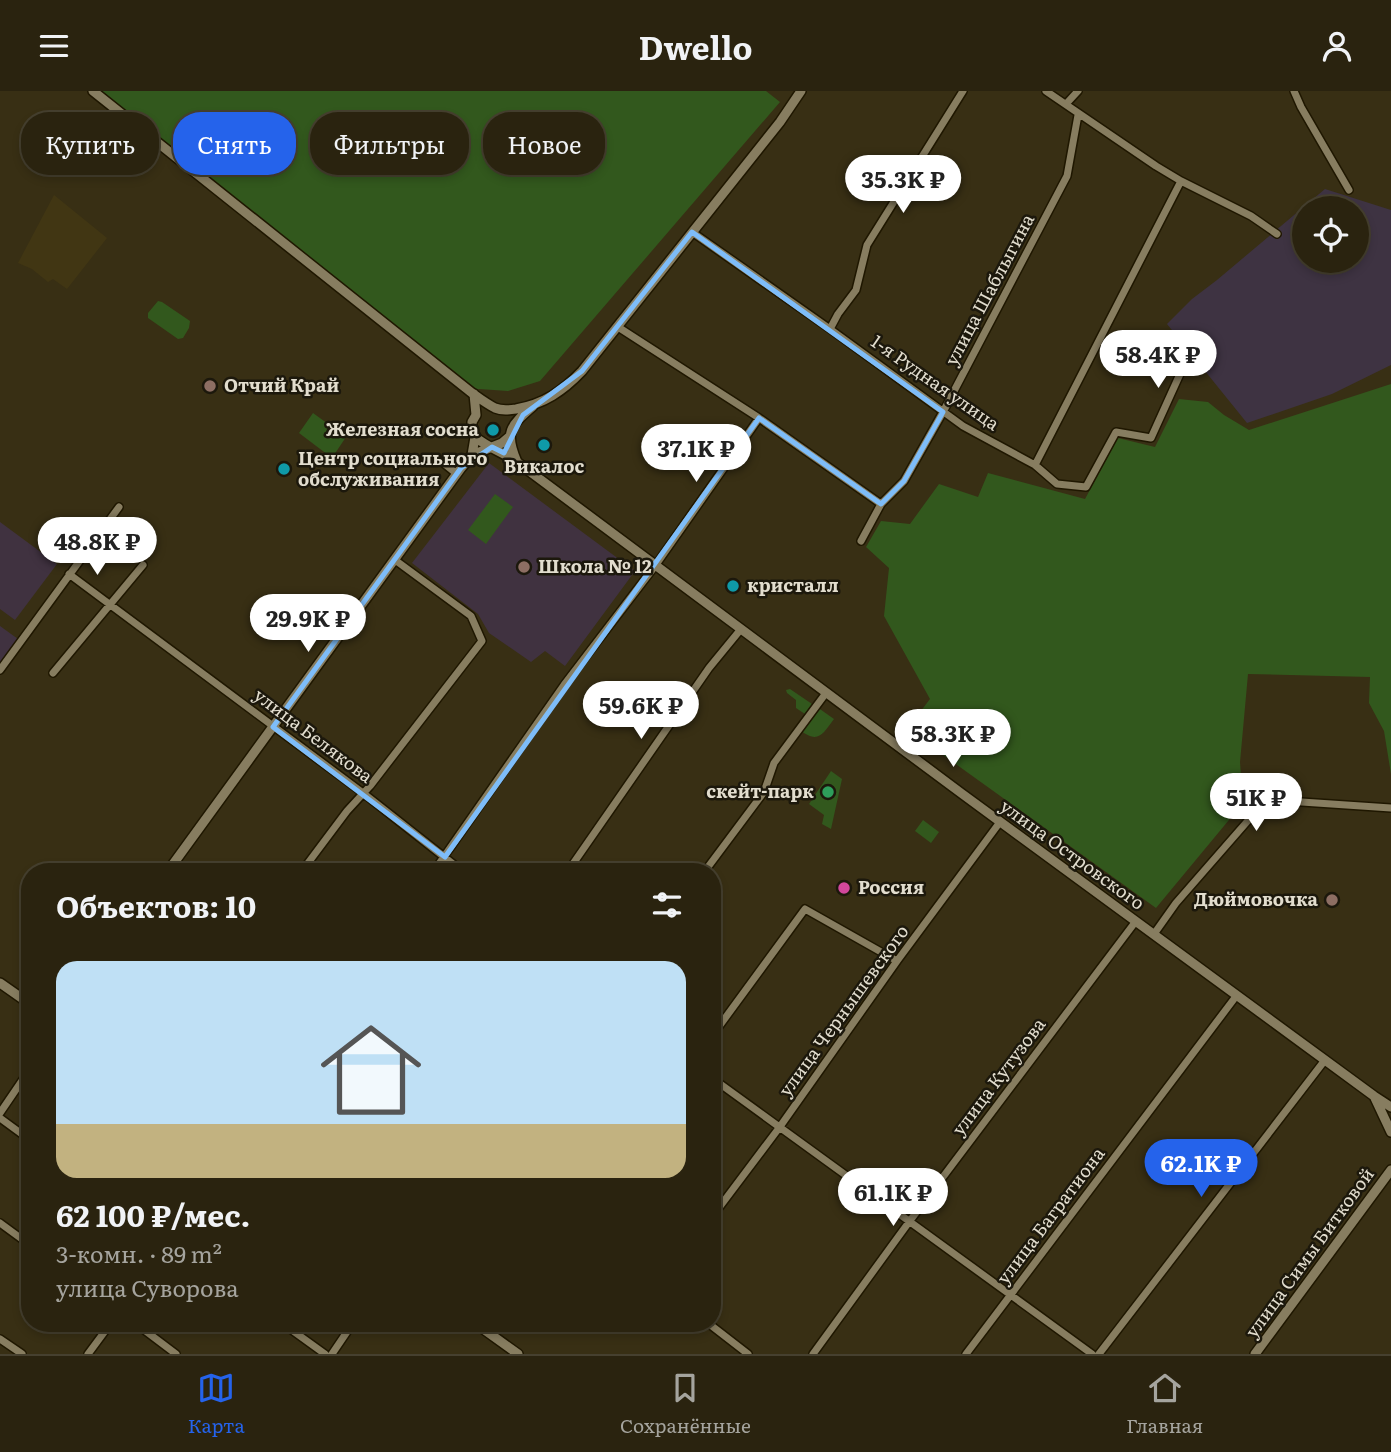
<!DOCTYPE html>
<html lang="ru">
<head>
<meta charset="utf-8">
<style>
  body { margin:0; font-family:Literata,serif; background:#362f1d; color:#f1f3f6; height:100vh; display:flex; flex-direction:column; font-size:26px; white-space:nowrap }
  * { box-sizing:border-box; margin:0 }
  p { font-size:23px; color:#a5a49e }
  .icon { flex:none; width:38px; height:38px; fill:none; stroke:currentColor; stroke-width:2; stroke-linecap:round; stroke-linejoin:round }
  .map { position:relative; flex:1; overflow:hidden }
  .side { position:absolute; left:21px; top:772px; width:700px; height:469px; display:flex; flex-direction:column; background:#2a230f; border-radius:28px; box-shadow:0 4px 10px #0003,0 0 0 2px #46402f }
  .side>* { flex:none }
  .banner { position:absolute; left:21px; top:21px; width:700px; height:63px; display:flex; gap:14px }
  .buttons { position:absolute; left:1292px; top:105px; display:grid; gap:14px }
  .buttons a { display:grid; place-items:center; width:77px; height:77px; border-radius:50%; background:#2a230f; box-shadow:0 4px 10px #0003,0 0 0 2px #46402f; font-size:35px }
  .price { position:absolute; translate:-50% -60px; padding:0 16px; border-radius:24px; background:#fff; color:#222; font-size:23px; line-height:46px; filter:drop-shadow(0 2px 4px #0008) }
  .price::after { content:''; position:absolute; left:50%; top:42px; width:21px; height:16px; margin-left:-10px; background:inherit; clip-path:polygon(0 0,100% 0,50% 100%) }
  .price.active { background:#2563eb; color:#fff }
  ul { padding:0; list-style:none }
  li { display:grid; align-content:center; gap:14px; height:371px; padding:0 35px }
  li+li { border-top:2px solid #46402f }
  li span { display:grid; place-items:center; height:217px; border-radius:21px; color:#555 }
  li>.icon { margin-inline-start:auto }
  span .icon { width:126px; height:126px; fill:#fffc; stroke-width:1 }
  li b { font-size:30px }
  h2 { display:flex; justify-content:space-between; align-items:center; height:84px; padding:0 35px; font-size:30px }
  .chip { padding:0 24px; border-radius:28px; background:#2a230f; box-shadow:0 4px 10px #0003,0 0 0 2px #46402f; font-size:24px; line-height:63px }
  .chip.active { background:#2563eb; color:#fff }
  header { display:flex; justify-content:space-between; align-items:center; height:91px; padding:0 35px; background:#2a230f; font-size:32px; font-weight:700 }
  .dock { display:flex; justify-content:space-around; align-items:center; height:98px; border-top:2px solid #46402f; background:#2a230f; font-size:19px; color:#a5a49e }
  .dock a { display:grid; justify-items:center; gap:4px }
  .dock .active { color:#2563eb }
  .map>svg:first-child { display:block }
  .commercial { fill:#3e3342; fill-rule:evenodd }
  .built { fill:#413613 }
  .education { fill:#403240 }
  .green { fill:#32581d }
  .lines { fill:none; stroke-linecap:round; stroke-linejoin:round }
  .minor-casing { stroke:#1f1700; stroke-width:10 }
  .tertiary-casing { stroke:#1f1700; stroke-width:12 }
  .minor { stroke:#877d60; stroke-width:7 }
  .tertiary { stroke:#877d60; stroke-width:9 }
  .marked { fill:none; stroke:#7ebdf9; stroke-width:5; stroke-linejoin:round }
  .education-dot { fill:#8d6e63; stroke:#1c180c; stroke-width:2.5 }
  .culture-dot { fill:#0f9aa8; stroke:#1c180c; stroke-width:2.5 }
  .leisure-dot { fill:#2e9e5b; stroke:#1c180c; stroke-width:2.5 }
  .hotel-dot { fill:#d1479c; stroke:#1c180c; stroke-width:2.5 }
  .labels { text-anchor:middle; stroke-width:5; stroke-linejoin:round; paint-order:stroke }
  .street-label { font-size:18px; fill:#e2ddce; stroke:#1c180c }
  .poi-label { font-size:18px; font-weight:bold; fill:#e2ddce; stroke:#1c180c; text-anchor:start }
</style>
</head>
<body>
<header><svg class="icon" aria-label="menu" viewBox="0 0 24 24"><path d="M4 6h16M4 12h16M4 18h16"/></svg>Dwello<svg class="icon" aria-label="person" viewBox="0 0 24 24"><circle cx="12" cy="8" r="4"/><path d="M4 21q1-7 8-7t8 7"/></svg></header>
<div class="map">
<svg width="1391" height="1263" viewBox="0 0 1391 1263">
  <rect width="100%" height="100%" fill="#382f14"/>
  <path class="commercial" d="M1325,98L1391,119V274L1332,303L1247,332L1167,233L1192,208L1217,189ZM1304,117H1356V170H1304Z"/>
  <path class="built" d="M54,104L107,147L67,198L53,188L48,191L32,178L18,172Z"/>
  <path class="education" d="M489,372L635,480L565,575L545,560L531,571L489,542L478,523L412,472Z
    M0,431L57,473L15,529L0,518Z
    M0,535L18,548L0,574Z"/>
  <path class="green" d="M102,0H766L780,11L540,290L508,300L479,298L472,302L267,136Z
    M158,210L162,211L190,230L189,237L183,247L178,248L148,227V222Z
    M1391,293V683L1384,640L1369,612L1370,586L1248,583L1240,671L1243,712L1156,817L907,638L930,608L884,525L889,477L866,456L881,430L910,433L939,393L978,406L988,382L1085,408L1118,347L1155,356L1179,308L1208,311L1224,324L1249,339Z
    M313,322L346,346L332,367L299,342Z
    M495,403L513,416L486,453L468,439Z
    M790,598L812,613L805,623L796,617V609L787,602L786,599Z
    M817,616L834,628C822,644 818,653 800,639Z
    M831,680L842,688L831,738L822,733L824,724L809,713Z
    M923,729L939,741L931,752L915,740Z"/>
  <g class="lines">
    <defs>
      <path id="minor" d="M1046,0L1156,75L1181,90L1251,125L1277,143
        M1294,0L1301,16L1349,99
        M1066,13L1078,0
        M692,141L830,238L963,335L1035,374L1057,393L1086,396L1116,341L1151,347L1190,261
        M618,236L759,327L881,413
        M830,238L838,223L856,199L867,154L963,0
        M441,370L457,383
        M1035,374L1181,90
        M861,450L881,413L904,390L943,321L1067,85L1078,24
        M69,483L363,702L462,780
        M0,579L119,416
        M53,582L143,474
        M302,780L347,720L370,695L482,550L471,525L395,469
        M434,780L564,594L655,475L759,327
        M568,780L709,577L741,538
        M705,780L764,701L774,672L826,602
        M1154,843L1176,812L1252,725L1272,709L1391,717
        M712,945L805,818L897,870
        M712,987L1092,1263
        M0,1022L30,978
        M0,1027L30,1049
        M712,1126L779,1037L897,870L1000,731
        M0,1132L30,1154
        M135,1232L176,1263
        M282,1232L325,1263
        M708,1232L748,1263
        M0,1248L22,1263
        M88,1263L111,1232
        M332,1263L353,1232
        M813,1263L909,1131L1136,830
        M966,1263L1237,904
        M1099,1263L1325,969"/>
      <path id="tertiary" d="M93,0L472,302C479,307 487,313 495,317C502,320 509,319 516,318C544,313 563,300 582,280L780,31L801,0
        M475,346C487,356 504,362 517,371L961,702L1374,1005L1391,1016
        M472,364L475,346L472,340V331L476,324L474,303
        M517,371C504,341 510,335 533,315
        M168,780L461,377L472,364L502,352L509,346
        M0,892L30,913
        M1375,1007L1391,1041
        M475,1232L518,1263
        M1255,1263L1391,1079"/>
    </defs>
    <use href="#minor" class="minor-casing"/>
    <use href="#tertiary" class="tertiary-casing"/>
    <use href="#minor" class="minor"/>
    <use href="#tertiary" class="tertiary"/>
  </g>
  <path class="marked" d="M692,141L943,321L904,390L881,413L759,327L445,766L273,636L461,377L492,356L504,362L523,324L582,280Z"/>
  <g class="education-dot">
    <circle cx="210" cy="295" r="7"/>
    <circle cx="524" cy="476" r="7"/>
    <circle cx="1332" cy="809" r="7"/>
  </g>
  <g class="culture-dot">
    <circle cx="493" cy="339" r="7"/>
    <circle cx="544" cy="354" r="7"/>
    <circle cx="284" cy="378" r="7"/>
    <circle cx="733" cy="495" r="7"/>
  </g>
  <circle class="leisure-dot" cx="828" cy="701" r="7"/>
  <circle class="hotel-dot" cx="844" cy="797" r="7"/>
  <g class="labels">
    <g class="street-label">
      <text transform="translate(990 199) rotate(-62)" y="6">улица Шаблыгина</text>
      <text transform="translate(935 292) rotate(35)" y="6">1-я Рудная улица</text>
      <text transform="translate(313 645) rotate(37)" y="6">улица Белякова</text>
      <text transform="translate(1072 764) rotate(36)" y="6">улица Островского</text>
      <text transform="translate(844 920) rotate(-54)" y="6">улица Чернышевского</text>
      <text transform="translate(999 986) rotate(-53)" y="6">улица Кутузова</text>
      <text transform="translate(1051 1125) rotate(-53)" y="6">улица Багратиона</text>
      <text transform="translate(1310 1162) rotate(-54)" y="6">улица Симы Битковой</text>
    </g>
    <g class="poi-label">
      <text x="224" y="301">Отчий Край</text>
      <text x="479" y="345" text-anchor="end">Железная сосна</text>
      <text x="298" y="374">Центр социального<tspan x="298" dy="21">обслуживания</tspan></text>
      <text x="544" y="382" text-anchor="middle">Викалос</text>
      <text x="538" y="482">Школа № 12</text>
      <text x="747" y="501">кристалл</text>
      <text x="814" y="707" text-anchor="end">скейт-парк</text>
      <text x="858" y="803">Россия</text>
      <text x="1318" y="815" text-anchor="end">Дюймовочка</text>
    </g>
  </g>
</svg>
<div class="buttons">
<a><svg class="icon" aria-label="locate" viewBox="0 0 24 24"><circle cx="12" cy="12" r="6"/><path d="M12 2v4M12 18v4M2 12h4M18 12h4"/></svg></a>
</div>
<b class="price" style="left:903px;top:124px">35.3K ₽</b>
<b class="price" style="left:1158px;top:299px">58.4K ₽</b>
<b class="price" style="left:696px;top:393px">37.1K ₽</b>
<b class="price" style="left:97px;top:486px">48.8K ₽</b>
<b class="price" style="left:308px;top:563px">29.9K ₽</b>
<b class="price" style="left:641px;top:650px">59.6K ₽</b>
<b class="price" style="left:953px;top:678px">58.3K ₽</b>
<b class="price" style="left:1256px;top:742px">51K ₽</b>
<b class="price active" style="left:1201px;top:1108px">62.1K ₽</b>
<b class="price" style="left:893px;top:1137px">61.1K ₽</b>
<div class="banner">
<a class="chip">Купить</a>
<a class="chip active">Снять</a>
<a class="chip">Фильтры</a>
<a class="chip">Новое</a>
</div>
<section class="side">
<h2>Объектов: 10<svg class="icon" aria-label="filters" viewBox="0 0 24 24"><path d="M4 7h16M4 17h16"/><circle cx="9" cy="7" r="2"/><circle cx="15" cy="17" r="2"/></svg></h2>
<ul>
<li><span style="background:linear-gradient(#bfe0f5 75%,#c2b280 0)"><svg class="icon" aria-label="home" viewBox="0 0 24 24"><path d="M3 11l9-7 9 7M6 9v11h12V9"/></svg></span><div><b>62 100 ₽/мес.</b><p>3-комн. · 89 m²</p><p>улица Суворова</p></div></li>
</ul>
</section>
</div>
<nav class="dock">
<a class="active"><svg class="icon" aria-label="map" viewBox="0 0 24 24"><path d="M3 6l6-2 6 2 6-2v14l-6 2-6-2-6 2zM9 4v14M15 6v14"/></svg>Карта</a>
<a><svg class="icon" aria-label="saved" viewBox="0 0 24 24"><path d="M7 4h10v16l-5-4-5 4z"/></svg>Сохранённые</a>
<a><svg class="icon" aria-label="home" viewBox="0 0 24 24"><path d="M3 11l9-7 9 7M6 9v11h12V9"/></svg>Главная</a>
</nav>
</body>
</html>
